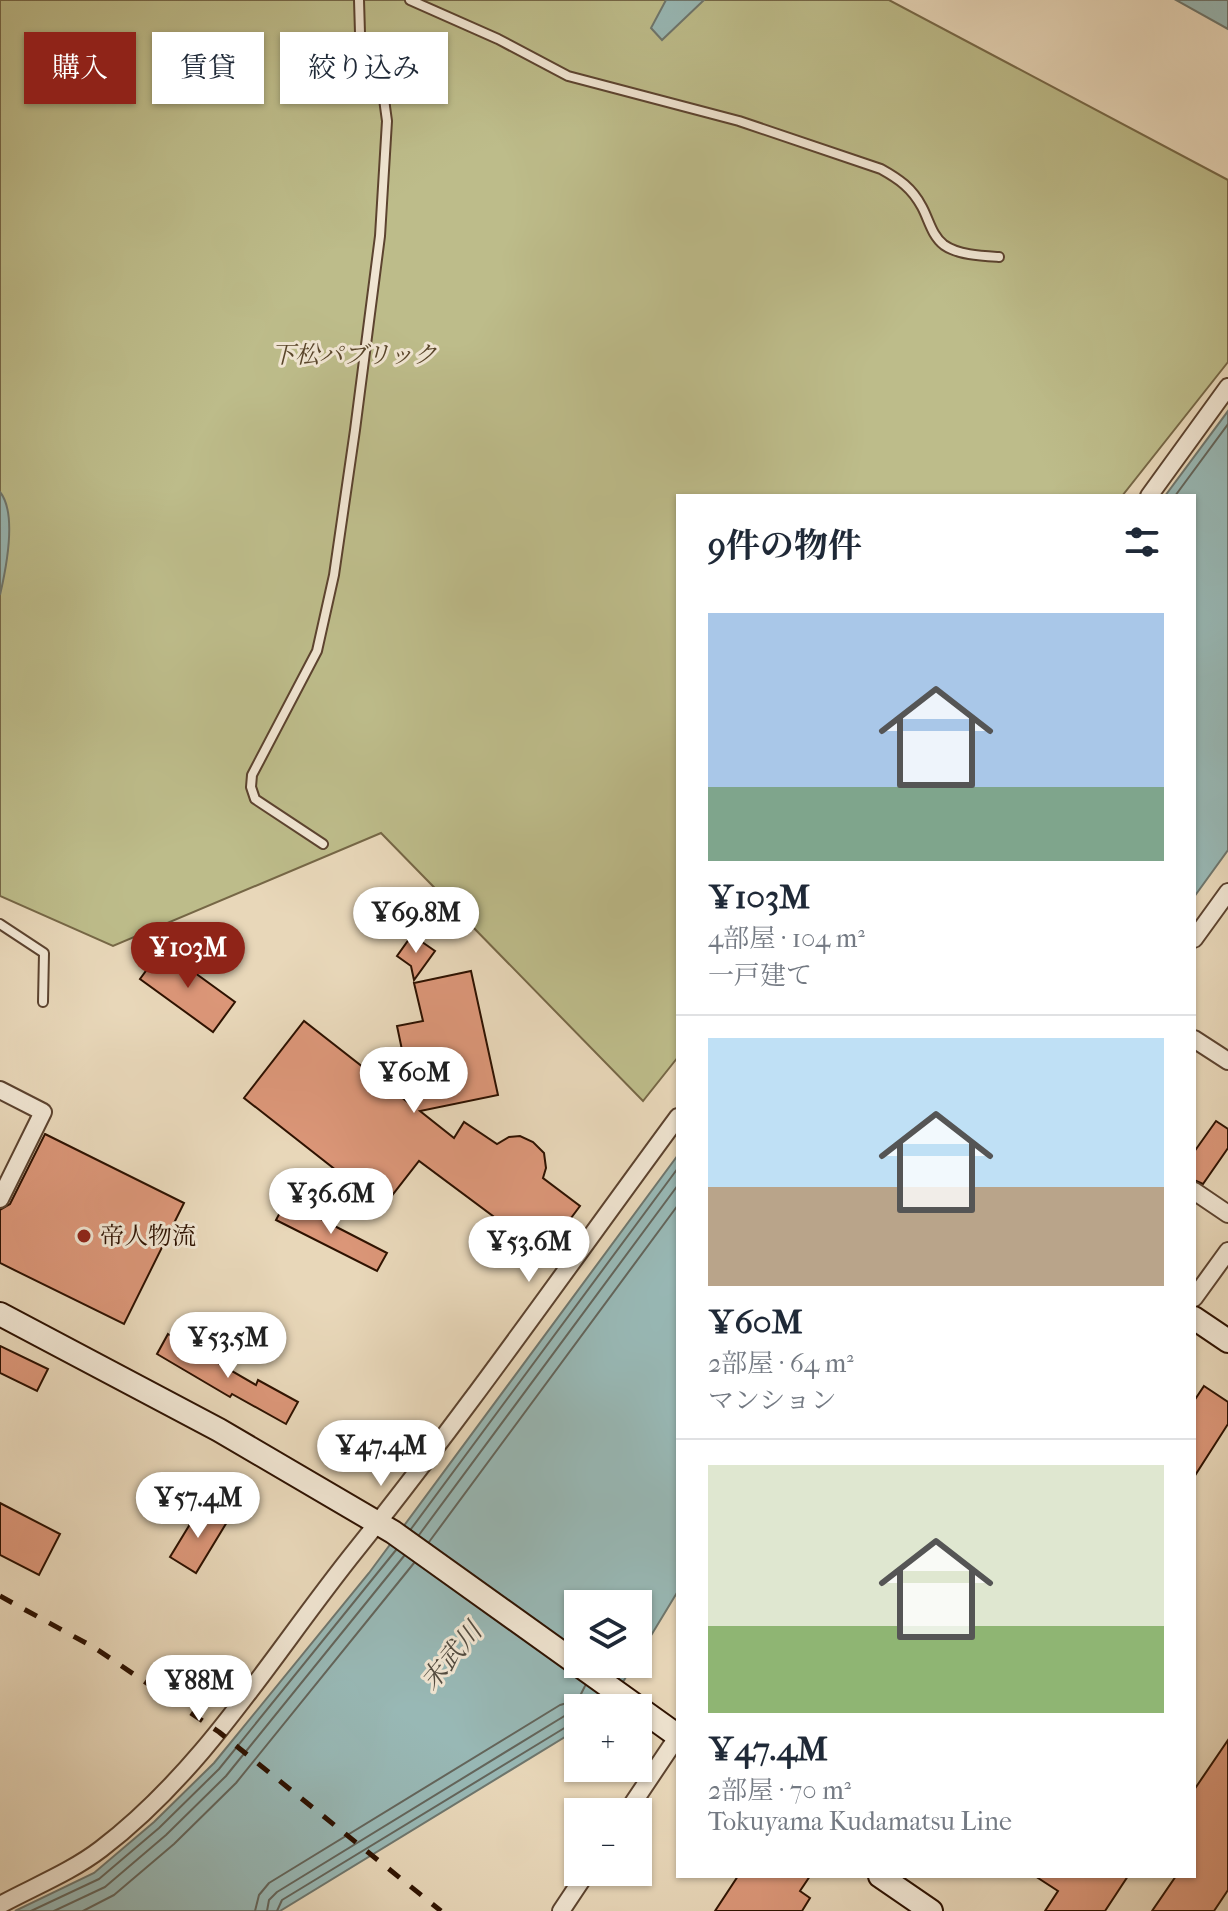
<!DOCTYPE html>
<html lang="ja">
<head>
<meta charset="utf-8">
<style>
  body { margin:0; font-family:"IM FELL French Canon","Noto Serif JP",serif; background:#f6f6f7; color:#1f2937; height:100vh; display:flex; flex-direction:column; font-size:30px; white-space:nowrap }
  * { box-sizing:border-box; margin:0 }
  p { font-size:26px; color:#747a83 }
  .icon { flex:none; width:44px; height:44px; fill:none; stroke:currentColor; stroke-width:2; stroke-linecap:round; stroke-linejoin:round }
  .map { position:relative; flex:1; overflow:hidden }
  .panel { position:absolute; left:676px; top:494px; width:520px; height:1384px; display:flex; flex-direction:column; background:#fff; border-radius:0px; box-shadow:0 2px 6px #0004 }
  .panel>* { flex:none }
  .top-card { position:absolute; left:24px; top:32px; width:532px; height:72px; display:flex; gap:16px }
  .fabs { position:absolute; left:564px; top:1590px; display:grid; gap:16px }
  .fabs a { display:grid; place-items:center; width:88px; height:88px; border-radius:0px; background:#fff; box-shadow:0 2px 6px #0004; font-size:40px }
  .price { position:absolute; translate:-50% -68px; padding:0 18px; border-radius:28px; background:#fff; color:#222; font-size:26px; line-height:52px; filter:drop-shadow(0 2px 4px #0008) }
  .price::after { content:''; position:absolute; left:50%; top:48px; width:24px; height:18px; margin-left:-12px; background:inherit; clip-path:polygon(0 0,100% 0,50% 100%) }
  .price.current { background:#8f2418; color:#fff }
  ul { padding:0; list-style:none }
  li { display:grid; align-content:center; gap:16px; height:424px; padding:0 32px }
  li+li { border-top:2px solid #e0e1e3 }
  li span { display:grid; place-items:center; height:248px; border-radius:0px; color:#555 }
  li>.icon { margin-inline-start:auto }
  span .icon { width:144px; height:144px; fill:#fffc; stroke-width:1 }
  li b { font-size:34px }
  h2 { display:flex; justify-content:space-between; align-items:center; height:96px; padding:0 32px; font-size:34px }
  .tag { padding:0 28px; border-radius:0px; background:#fff; box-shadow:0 2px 6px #0004; font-size:28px; line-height:72px }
  .tag.current { background:#8f2418; color:#fff }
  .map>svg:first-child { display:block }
  .green { fill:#bdbc8a; stroke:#766746; stroke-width:2 }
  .water { fill:#98b8b5; stroke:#6e766d; stroke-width:2 }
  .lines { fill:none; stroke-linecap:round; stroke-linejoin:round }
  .shore { stroke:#63655b; stroke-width:2 }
  .building { fill:#db9678; stroke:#2e1201; stroke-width:2 }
  .lane-casing { stroke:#5c432f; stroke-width:12 }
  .street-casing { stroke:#5c432f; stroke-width:20 }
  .secondary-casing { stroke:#2e1201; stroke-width:26 }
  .lane { stroke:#f0e5d2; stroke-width:8 }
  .street { stroke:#f0e5d2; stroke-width:16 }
  .secondary { stroke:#f0e5d2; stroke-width:22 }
  .rail { stroke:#2e1201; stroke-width:5; stroke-dasharray:14 14; stroke-linecap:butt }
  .poi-dot { fill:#8f2418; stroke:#f0e5d2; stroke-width:3 }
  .labels { text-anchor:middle; stroke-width:6; stroke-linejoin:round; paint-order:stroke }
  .park-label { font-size:24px; font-style:italic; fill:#59452a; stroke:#f0e5d2 }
  .poi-label { font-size:24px; fill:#2e1201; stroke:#f0e5d2; text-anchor:start }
  .water-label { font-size:26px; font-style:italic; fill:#534c40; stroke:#f0e5d2 }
</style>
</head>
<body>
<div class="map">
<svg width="1228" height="1911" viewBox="0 0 1228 1911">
  <rect width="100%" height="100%" fill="#e8d7b9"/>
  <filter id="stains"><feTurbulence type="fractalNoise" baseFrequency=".0025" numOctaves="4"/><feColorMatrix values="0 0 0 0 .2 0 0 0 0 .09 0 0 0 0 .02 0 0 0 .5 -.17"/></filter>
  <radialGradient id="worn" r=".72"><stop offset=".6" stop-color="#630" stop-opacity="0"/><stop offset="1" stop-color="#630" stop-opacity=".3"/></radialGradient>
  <path class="green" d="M0,0H889L1228,180V362L1122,496H678V1057L643,1101L381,833L113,946L0,896Z"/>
  <path class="water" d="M666,0H704L662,40L651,28Z
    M1176,0H1228V29Z
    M1228,411V850L1194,897V496H1165Z
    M0,492C17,513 6,569 0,595Z
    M678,1155V1591L638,1657V1604H578V1664H634L607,1708H578V1729L280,1911H15L94,1873L154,1822L214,1763L369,1573Z"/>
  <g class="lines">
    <path class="shore" d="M1175,496L1228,424
      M411,1529L678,1168
      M419,1535L678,1185
      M429,1542L678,1205
      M31,1911L99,1879L159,1828L219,1769L396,1550
      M54,1911L105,1887L166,1835L226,1776L404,1556
      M83,1911L114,1895L174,1844L236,1783L414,1563
      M255,1911L259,1895L269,1883L560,1705L578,1700L585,1686
      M267,1911L269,1900L277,1892L566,1715L578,1713
      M277,1911L282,1900L571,1724L578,1723"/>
  </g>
  <path class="building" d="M412,935L435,951L414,980L411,966L397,956Z
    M162,949L235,1002L213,1032L140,979Z
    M471,971L498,1095L420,1111L454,1138L464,1122L497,1144L509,1137L520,1136L533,1142L544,1153L546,1168L543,1178L580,1206L544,1254L419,1161L383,1207L244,1098L304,1021L414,1107L397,1026L423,1021L414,983Z
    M1216,1121L1228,1129V1148L1203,1184L1194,1180V1152Z
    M45,1134L184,1203L124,1324L0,1263V1210L10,1204Z
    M286,1201L387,1253L377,1271L276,1220Z
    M168,1334L256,1385L258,1380L298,1402L286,1424L232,1394L230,1397L157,1354Z
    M0,1346L48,1369L37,1391L0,1373Z
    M1204,1386L1228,1402V1424L1194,1477V1401Z
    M0,1503L60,1534L39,1575L0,1555Z
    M201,1506L227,1522L196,1573L170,1557Z
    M1228,1740V1890L1214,1911H1152L1176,1876H1194V1790Z
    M738,1876H810L800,1891L810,1898L802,1911H715Z
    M1035,1876H1128L1105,1911H1045L1058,1891Z"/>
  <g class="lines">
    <defs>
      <path id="lane" d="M410,0L498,39L568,76L739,121L881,169C899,179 912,188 922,207C929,220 932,236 944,245C958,255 982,256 999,257
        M323,844L255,799L251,787L252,775L317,651L334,575L355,430L380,236L387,121L384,99L360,33L359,0
        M0,924L44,953L43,1002"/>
      <path id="street" d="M1149,496L1228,387
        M1194,939L1228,892
        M1194,1039L1228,1061
        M0,1090L43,1112L0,1199
        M1194,1191L1228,1214
        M1194,1298L1228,1251
        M627,1812L678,1736
        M0,1905C33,1887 71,1872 101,1849C206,1769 274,1652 356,1550C468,1410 571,1262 678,1117
        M561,1911L587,1872"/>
      <path id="secondary" d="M0,1314L219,1430L393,1532L678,1736
        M1194,1318L1228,1341
        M880,1876L931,1911"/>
    </defs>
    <use href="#lane" class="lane-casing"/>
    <use href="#street" class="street-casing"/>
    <use href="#secondary" class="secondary-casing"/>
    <use href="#lane" class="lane"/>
    <use href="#street" class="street"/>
    <use href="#secondary" class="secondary"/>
    <path class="rail" d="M0,1596L95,1648L219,1732L441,1911"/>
  </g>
  <circle class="poi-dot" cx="84" cy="1236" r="8"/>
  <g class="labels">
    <g class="park-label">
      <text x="354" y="363">下松パブリック</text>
    </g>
    <g class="poi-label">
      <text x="100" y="1244">帝人物流</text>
    </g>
    <g class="water-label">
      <text transform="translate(451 1656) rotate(-50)" y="9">末武川</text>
    </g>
  </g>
  <rect width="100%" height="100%" filter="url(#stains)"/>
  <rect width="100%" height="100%" fill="url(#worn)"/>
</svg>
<div class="fabs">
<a><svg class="icon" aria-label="layers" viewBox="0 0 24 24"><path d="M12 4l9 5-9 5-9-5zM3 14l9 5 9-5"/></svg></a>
<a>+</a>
<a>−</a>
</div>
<b class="price" style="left:416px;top:955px">¥69.8M</b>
<b class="price current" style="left:188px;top:990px">¥103M</b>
<b class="price" style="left:414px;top:1115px">¥60M</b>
<b class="price" style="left:331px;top:1236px">¥36.6M</b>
<b class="price" style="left:529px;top:1284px">¥53.6M</b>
<b class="price" style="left:228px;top:1380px">¥53.5M</b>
<b class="price" style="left:381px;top:1488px">¥47.4M</b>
<b class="price" style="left:198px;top:1540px">¥57.4M</b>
<b class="price" style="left:199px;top:1723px">¥88M</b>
<div class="top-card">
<a class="tag current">購入</a>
<a class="tag">賃貸</a>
<a class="tag">絞り込み</a>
</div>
<section class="panel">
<h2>9件の物件<svg class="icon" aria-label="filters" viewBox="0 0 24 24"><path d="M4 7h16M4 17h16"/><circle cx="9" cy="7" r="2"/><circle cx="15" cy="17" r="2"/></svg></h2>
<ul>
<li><span style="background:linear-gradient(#a9c7e8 70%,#7fa58c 0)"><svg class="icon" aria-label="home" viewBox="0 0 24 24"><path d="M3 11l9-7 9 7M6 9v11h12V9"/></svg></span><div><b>¥103M</b><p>4部屋 · 104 m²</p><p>一戸建て</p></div></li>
<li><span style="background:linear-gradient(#bfe0f5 60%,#b9a48a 0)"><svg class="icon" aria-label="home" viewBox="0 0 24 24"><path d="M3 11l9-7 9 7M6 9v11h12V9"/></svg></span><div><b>¥60M</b><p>2部屋 · 64 m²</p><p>マンション</p></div></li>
<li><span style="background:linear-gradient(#dfe7d0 65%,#8fb573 0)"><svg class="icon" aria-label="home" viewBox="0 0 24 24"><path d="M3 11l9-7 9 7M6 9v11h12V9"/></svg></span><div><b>¥47.4M</b><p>2部屋 · 70 m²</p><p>Tokuyama Kudamatsu Line</p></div></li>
</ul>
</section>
</div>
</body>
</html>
